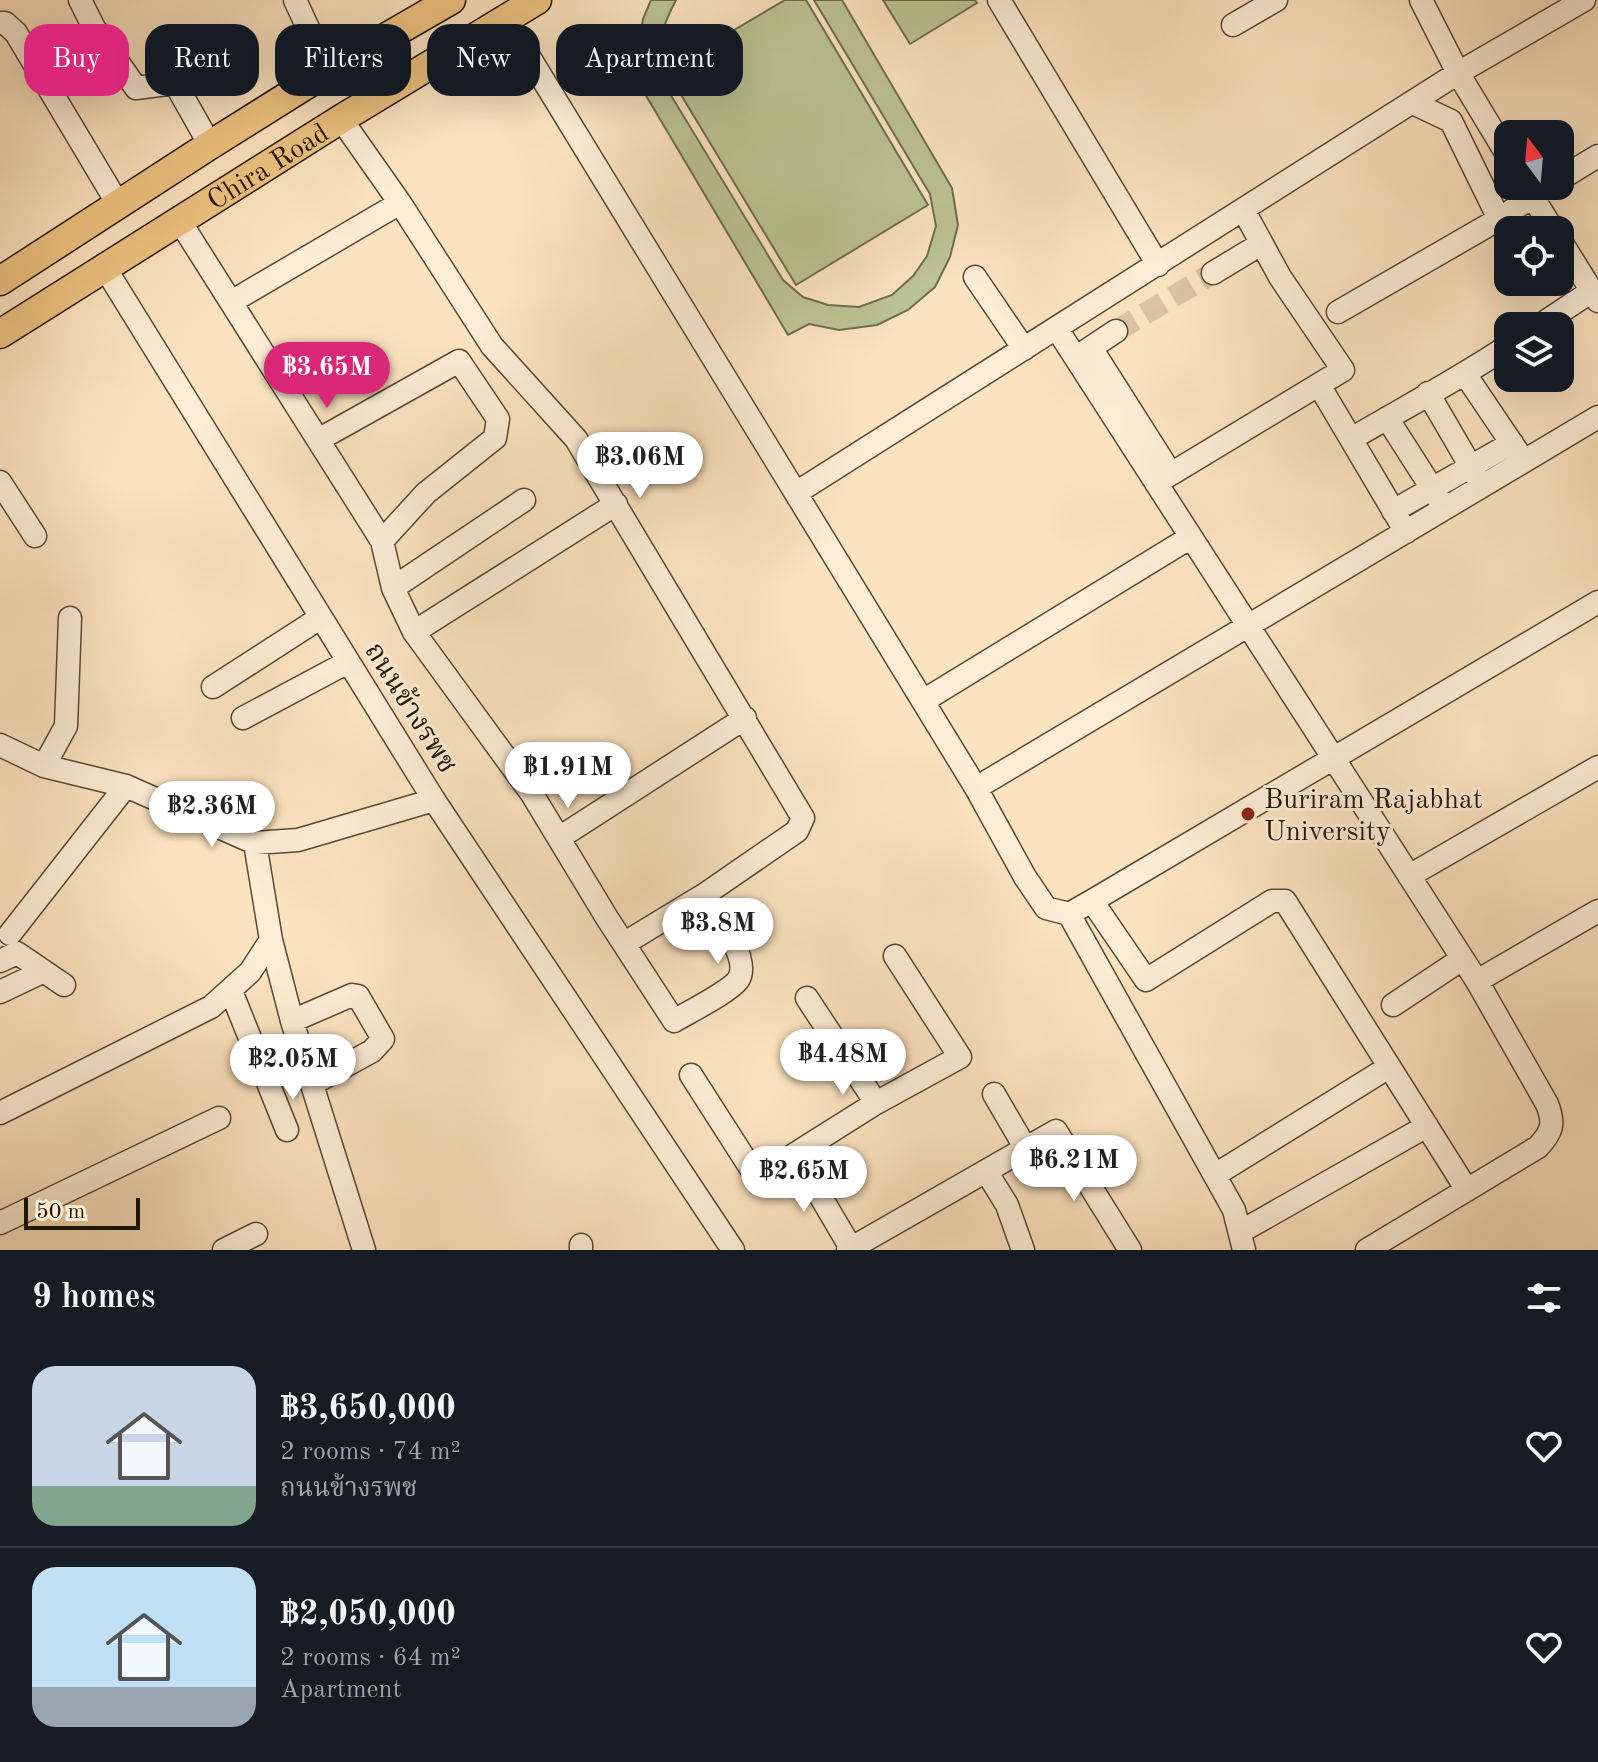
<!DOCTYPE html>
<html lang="en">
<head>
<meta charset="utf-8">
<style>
  body { margin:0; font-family:"Old Standard TT","Noto Serif Thai",serif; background:#242831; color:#f1f3f6; height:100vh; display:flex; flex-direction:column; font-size:30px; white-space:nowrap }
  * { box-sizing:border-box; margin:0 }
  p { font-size:26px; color:#9ea1a6 }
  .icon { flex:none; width:44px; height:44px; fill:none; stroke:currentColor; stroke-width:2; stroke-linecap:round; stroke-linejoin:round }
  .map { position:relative; height:1250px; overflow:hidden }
  .panel { display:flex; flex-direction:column; background:#171b24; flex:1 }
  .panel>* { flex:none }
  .hud { position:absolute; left:24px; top:24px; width:800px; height:72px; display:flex; gap:16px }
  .needle { width:52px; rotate:344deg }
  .buttons { position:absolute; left:1494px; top:120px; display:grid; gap:16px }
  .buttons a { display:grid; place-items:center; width:80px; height:80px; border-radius:16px; background:#171b24; box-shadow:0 8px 32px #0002; font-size:40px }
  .scale { position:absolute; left:24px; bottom:20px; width:116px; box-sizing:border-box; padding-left:8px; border:4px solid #221607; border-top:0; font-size:22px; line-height:28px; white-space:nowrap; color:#221607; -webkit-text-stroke:6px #fdedd6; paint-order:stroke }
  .price { position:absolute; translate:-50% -68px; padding:0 18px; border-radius:28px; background:#fff; color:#222; font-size:26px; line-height:52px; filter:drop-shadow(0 2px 4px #0008) }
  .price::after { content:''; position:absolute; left:50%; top:48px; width:24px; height:18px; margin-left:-12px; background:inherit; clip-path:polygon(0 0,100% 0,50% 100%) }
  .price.selected { background:#db2777; color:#fff }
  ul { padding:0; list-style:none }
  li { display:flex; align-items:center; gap:24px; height:200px; padding:0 32px }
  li+li { border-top:2px solid #363941 }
  li span { display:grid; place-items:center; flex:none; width:224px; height:160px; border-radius:24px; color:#555 }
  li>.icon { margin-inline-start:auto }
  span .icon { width:96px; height:96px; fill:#fffc; stroke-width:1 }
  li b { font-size:34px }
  h2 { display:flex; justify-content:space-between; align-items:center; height:96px; padding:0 32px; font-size:34px }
  .pill { padding:0 28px; border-radius:24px; background:#171b24; box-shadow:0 8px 32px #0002; font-size:28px; line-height:72px }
  .pill.selected { background:#db2777; color:#fff }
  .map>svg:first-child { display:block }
  .green { fill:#bcc495; stroke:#6f6d4e; stroke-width:2 }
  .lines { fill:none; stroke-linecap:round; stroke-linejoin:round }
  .minor-tunnel { stroke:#dbc4a4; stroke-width:22; stroke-dasharray:22 11; stroke-linecap:butt }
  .minor-casing { stroke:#584935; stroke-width:25 }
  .major-casing { stroke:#221607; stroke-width:31 }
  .minor { stroke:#fdedd6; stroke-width:22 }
  .major { stroke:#eec280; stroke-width:28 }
  .poi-dot { fill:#8f2418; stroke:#fdedd6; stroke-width:3 }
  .labels { text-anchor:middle; stroke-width:6; stroke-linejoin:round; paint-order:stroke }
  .street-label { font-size:28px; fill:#221607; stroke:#fdedd6 }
  .poi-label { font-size:28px; fill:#221607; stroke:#fdedd6; text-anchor:start }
</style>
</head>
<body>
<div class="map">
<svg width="1598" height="1250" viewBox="0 0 1598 1250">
  <rect width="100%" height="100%" fill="#fce3c0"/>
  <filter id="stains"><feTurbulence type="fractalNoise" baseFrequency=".0025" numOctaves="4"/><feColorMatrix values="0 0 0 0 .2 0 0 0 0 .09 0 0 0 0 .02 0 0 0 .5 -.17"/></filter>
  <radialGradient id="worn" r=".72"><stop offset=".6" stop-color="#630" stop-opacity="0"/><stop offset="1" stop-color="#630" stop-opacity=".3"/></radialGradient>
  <path class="green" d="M651,0H676C660,30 657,46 661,79L783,280L803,297L828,305L859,307L892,295L913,276L927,256L936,226L930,194L814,0H842L952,188L958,225L950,257L935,287L908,310L877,325L839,330L809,324L788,335L622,55L638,46L643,19Z
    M785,0H806L928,205L796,285L666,70Z
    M883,0H975L977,3L910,44Z"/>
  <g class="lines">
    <path class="minor-tunnel" d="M1116,331L1213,273"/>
    <defs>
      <path id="minor" d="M80,0L94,28L136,88L175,83L210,145
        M295,0L328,71
        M999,0L1158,265
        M1421,0L1458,73L1508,156
        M506,19L976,788L1025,877L1046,908L1069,914L1092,901L1598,602
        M0,23H5L16,33L118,204
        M1233,25L1276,0
        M1413,103L1451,121L1499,219
        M341,119L400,203
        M1560,179L1598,156
        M1526,186L1553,230
        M179,220L382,541L393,588L414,632L532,794L607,918L674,1021C689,1012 729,992 738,980C752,960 715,911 704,895
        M1560,240L1598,301
        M105,268L434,800L733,1250
        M1213,273L1261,244
        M975,277L1024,349
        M231,302L400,203L492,346L576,439L803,818L797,831L704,895L625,943
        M1338,312L1499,219L1548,186
        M1539,326L1592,291
        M1057,329L1477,981L1547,1104C1555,1124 1552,1132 1538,1147L1367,1250
        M1091,348L1171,474
        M1080,355L1116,331
        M1465,374L1519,454
        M1319,385L1406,532
        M1428,393L1478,479
        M1387,418L1440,501
        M1351,439C1404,408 1457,380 1508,346
        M318,440L459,361L498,419L495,438L426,493L382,541
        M0,482L35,536
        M1156,483L1343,370L1280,277L1244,211
        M796,493L1458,73L1584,0
        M1393,511L1512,443
        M393,588L524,500
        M414,632L616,504
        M213,687L320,618
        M923,701L1191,537
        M243,718L348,662
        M0,745L44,766L126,786L255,843L298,840L434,800
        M44,766L66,726L70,618
        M976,788L1598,417
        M559,838L745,718
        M1409,876L1598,767
        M1092,901L1146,980L1272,901H1285L1467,1190
        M1069,914L1234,1210L1244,1250
        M10,934L126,786
        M271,940L292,1021L364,1250
        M0,961L17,953L64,985
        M1477,981L1598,911
        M231,991L287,1130
        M0,992L42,972
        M807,998L876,1103
        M1393,1005L1462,959
        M292,1021L352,995L358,996L383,1039L372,1051L312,1084
        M691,1075L757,1178L876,1103L960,1057L895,956
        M994,1094L1026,1149
        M0,1113L211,1007L250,972L271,940L255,843
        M796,1155L851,1248
        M986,1171L1007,1205L1023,1250
        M1215,1175L1389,1067
        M0,1223L219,1118
        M1240,1232L1427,1126
        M581,1245V1250
        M224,1250L256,1234
        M848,1250L1056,1131L1130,1250"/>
      <g id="major">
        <path d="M0,281L210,145L328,71L451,0"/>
        <path id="s1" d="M0,334L341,119L537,0"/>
      </g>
    </defs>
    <use href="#minor" class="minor-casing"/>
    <use href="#major" class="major-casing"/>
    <use href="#minor" class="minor"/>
    <use href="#major" class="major"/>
  </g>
  <circle class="poi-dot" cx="1248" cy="814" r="8"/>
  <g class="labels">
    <g class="street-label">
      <text dy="10" stroke="none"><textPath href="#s1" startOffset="316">Chira Road</textPath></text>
      <text transform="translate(412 707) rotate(58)" y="10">ถนนข้างรพช</text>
    </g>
    <g class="poi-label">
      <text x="1264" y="808">Buriram Rajabhat<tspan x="1264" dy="32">University</tspan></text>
    </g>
  </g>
  <rect width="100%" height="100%" filter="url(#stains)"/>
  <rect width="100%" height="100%" fill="url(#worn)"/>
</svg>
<div class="buttons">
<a><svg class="needle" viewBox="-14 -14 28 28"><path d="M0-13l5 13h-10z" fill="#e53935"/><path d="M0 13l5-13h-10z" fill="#9ea1a6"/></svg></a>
<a><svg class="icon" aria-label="locate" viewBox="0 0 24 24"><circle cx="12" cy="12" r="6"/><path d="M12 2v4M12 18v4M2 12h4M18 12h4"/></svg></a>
<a><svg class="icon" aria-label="layers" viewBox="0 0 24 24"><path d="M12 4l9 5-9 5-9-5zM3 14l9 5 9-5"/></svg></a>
</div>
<div class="scale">50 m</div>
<b class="price selected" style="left:327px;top:410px">฿3.65M</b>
<b class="price" style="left:640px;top:500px">฿3.06M</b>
<b class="price" style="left:568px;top:810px">฿1.91M</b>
<b class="price" style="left:212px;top:849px">฿2.36M</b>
<b class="price" style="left:718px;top:966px">฿3.8M</b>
<b class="price" style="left:843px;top:1097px">฿4.48M</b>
<b class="price" style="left:293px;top:1102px">฿2.05M</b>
<b class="price" style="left:1074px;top:1203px">฿6.21M</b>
<b class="price" style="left:804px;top:1214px">฿2.65M</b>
<div class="hud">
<a class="pill selected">Buy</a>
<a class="pill">Rent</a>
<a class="pill">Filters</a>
<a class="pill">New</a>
<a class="pill">Apartment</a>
</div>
</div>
<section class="panel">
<h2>9 homes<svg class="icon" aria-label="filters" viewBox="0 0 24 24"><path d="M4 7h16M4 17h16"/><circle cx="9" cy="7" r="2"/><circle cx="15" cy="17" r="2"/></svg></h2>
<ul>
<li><span style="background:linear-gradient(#c9d6e8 75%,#7fa58c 0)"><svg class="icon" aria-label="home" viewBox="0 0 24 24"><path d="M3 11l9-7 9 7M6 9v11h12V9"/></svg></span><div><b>฿3,650,000</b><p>2 rooms · 74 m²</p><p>ถนนข้างรพช</p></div><svg class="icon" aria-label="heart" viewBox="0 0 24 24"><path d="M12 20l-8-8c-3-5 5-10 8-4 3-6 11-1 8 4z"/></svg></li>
<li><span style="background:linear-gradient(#bfe0f5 75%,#9aa5b1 0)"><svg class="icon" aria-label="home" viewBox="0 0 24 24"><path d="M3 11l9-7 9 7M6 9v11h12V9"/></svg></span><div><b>฿2,050,000</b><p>2 rooms · 64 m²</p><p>Apartment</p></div><svg class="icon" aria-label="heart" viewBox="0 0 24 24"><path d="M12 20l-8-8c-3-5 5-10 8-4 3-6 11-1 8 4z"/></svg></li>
</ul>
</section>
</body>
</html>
